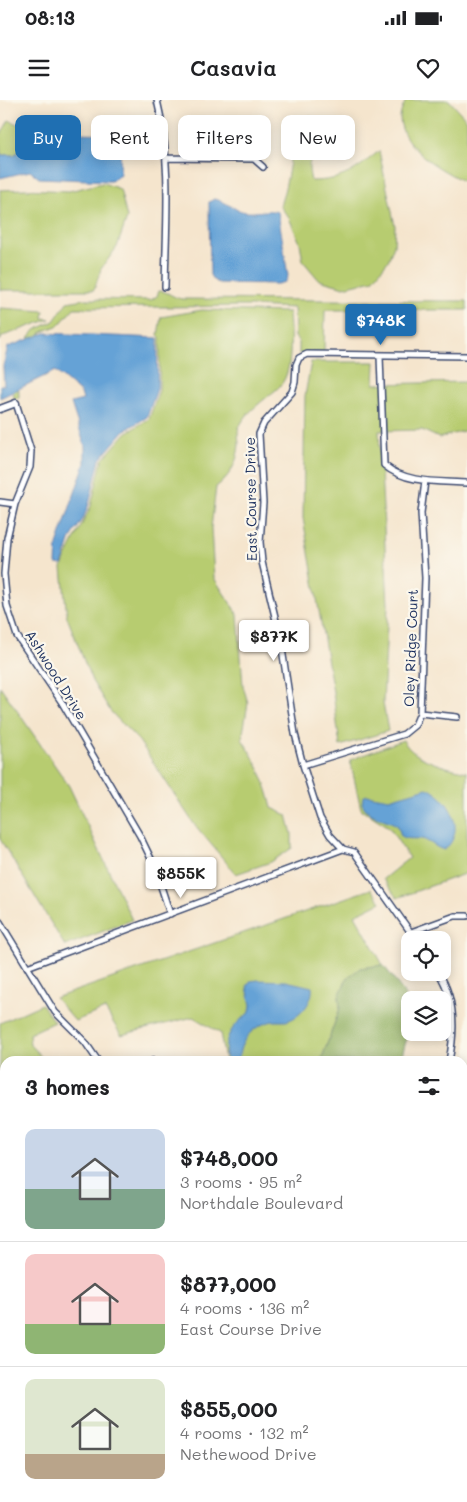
<!DOCTYPE html>
<html lang="en">
<head>
<meta charset="utf-8">
<style>
  body { margin:0; font-family:Mali,sans-serif; background:#f6f6f6; color:#202124; height:100vh; display:flex; flex-direction:column; font-size:19px; white-space:nowrap }
  * { box-sizing:border-box; margin:0 }
  p { font-size:16px; color:#757577 }
  .icon { flex:none; width:28px; height:28px; fill:none; stroke:currentColor; stroke-width:2; stroke-linecap:round; stroke-linejoin:round }
  .map { position:relative; flex:1; overflow:hidden }
  .details { position:absolute; left:0px; top:956px; width:468px; height:446px; display:flex; flex-direction:column; background:#fff; border-radius:15px 15px 0 0; box-shadow:0 2px 12px #0003 }
  .details>* { flex:none }
  .top-card { position:absolute; left:15px; top:15px; width:438px; height:45px; display:flex; gap:10px }
  .buttons { position:absolute; left:401px; top:831px; display:grid; gap:10px }
  .buttons a { display:grid; place-items:center; width:50px; height:50px; border-radius:10px; background:#fff; box-shadow:0 2px 12px #0003; font-size:25px }
  .price { position:absolute; translate:-50% -42px; padding:0 11px; border-radius:5px; background:#fff; color:#222; font-size:16px; line-height:32px; filter:drop-shadow(0 1px 2px #0008) }
  .price::after { content:''; position:absolute; left:50%; top:30px; width:15px; height:11px; margin-left:-8px; background:inherit; clip-path:polygon(0 0,100% 0,50% 100%) }
  .price.selected { background:#1f6fb2; color:#fff }
  ul { padding:0; list-style:none }
  li { display:flex; align-items:center; gap:15px; height:125px; padding:0 25px }
  li+li { border-top:1px solid #e0e0e0 }
  li span { display:grid; place-items:center; flex:none; width:140px; height:100px; border-radius:10px; color:#555 }
  li>.icon { margin-inline-start:auto }
  span .icon { width:60px; height:60px; fill:#fffc; stroke-width:1 }
  li b { font-size:21px }
  h2 { display:flex; justify-content:space-between; align-items:center; height:60px; padding:0 25px; font-size:21px }
  .tag { padding:0 18px; border-radius:10px; background:#fff; box-shadow:0 2px 12px #0003; font-size:18px; line-height:45px }
  .tag.selected { background:#1f6fb2; color:#fff }
  .status { display:flex; justify-content:space-between; align-items:center; height:35px; padding:0 25px; background:#fff; direction:ltr }
  .status svg { height:14px; fill:currentColor }
  header { display:flex; justify-content:space-between; align-items:center; height:65px; padding:0 25px; background:#fff; font-size:22px; font-weight:600 }
  .map>svg:first-child { display:block }
  .green { fill:#b7cc70; stroke:#697e67 }
  .forest { fill:#91b062; stroke:#567060 }
  .water { fill:#65a2d6; stroke:#40689a }
  .lines { fill:none; stroke-linecap:round; stroke-linejoin:round }
  .minor-casing { stroke:#3c4a6f; stroke-width:8 }
  .tertiary-casing { stroke:#3c4a6f; stroke-width:9 }
  .minor { stroke:#fff; stroke-width:5 }
  .tertiary { stroke:#fff; stroke-width:6 }
  .labels { text-anchor:middle; stroke-width:4.5; stroke-linejoin:round; paint-order:stroke }
  .street-label { font-size:14px; fill:#1b2f5e; stroke:#fbf7ec }
</style>
</head>
<body>
<div class="status"><b>08:13</b><svg viewBox="0 0 49 12"><path d="M0 12V9h3v3zM5 12V6h3v6zM10 12V3h3v9zM15 12V0h3v12zM26 1h20v11H26zM47 4h2v5h-2z"/></svg></div>
<header><svg class="icon" aria-label="menu" viewBox="0 0 24 24"><path d="M4 6h16M4 12h16M4 18h16"/></svg>Casavia<svg class="icon" aria-label="heart" viewBox="0 0 24 24"><path d="M12 20l-8-8c-3-5 5-10 8-4 3-6 11-1 8 4z"/></svg></header>
<div class="map">
<svg width="467" height="1402" viewBox="0 0 467 1402">
  <rect width="100%" height="100%" fill="#fbf7ec"/>
  <filter id="ink" filterUnits="userSpaceOnUse"><feTurbulence type="fractalNoise" baseFrequency=".02" numOctaves="2"/><feDisplacementMap in="SourceGraphic" scale="10" xChannelSelector="R" yChannelSelector="G"/><feConvolveMatrix kernelMatrix="1 2 1 2 8 2 1 2 1" color-interpolation-filters="sRGB"/></filter>
  <filter id="wash" filterUnits="userSpaceOnUse"><feTurbulence type="fractalNoise" baseFrequency=".0096" numOctaves="4" result="noise"/><feDisplacementMap in="SourceGraphic" scale="20" xChannelSelector="R" yChannelSelector="G"/><feGaussianBlur stdDeviation="1.12" result="paint"/><feColorMatrix in="noise" values="0 0 0 0 0 0 0 0 0 0 0 0 0 0 0 0 0 1.4 0 .05"/><feComposite in="paint" operator="in"/></filter>
  <g filter="url(#wash)">
    <rect width="100%" height="100%" fill="#f5e5cd"/>
    <path class="green" d="M406,0H449L467,20V83C443,71 401,49 400,18C400,13 404,5 406,0Z
      M310,16L335,29L329,47C310,57 306,59 311,81C343,81 356,70 379,51L395,126L394,145L388,161L373,180L344,187L319,180L303,161L300,143L289,118L280,106C288,80 294,49 290,22Z
      M9,20L25,28L28,45L14,55H1L0,36Z
      M103,83L120,89L127,118L117,147L101,169L94,190H0V90L24,89L69,91Z
      M159,191C168,191 173,198 182,199L467,201V210H325L324,252L299,254V242L295,237L294,208L250,206L74,208L59,225L42,232L18,263L19,298L14,299L11,263L35,230L54,221L67,202L85,199L151,200L157,196Z
      M0,208L44,211L43,218L50,219L3,236L0,241Z
      M202,210L289,212C290,234 295,274 277,289C263,301 248,310 239,327C237,332 239,340 239,345C237,364 230,376 216,387L211,428L214,478L238,515L243,586L248,603L242,639C257,662 266,682 272,708L287,715L292,734V748L271,762L236,774L194,724L139,641L111,612L92,581L67,517L62,468L65,459L91,406L102,360L126,333L149,319L159,290L160,237L158,235L161,217Z
      M311,262H375L374,284L467,282V330L439,338L422,330L379,331L388,505L383,603L388,631L340,646L333,592L303,418L305,296Z
      M0,586L69,686L132,820L65,846L0,739Z
      M403,640C414,661 446,667 467,672V773L397,798L383,779L409,758L389,727L361,709L350,660Z
      M371,789L381,802L355,815L383,865L360,868L339,896L340,908L321,961H225L220,933L193,917L121,935L105,909L75,921L55,898Z
      M42,904L54,922L29,934L30,945L45,961H5V1073L0,1082V923Z
      M467,1326V1399L462,1402H454L449,1398H462L463,1335Z
      M5,1359V1398H351L348,1402H0V1374Z
      M361,1398H445L450,1402H358Z"/>
    <path class="forest" d="M383,865C416,905 416,912 400,961H321L340,908L339,896L347,878L360,868Z"/>
    <path class="water" d="M25,32L121,34L120,74L111,81L39,78L30,71L0,78V52L1,55H14L28,45Z
      M214,99C226,101 234,111 247,112C258,113 267,109 278,112L288,176L285,182L277,184L219,183L213,180L210,175L209,102Z
      M45,233L158,238L157,289L147,317L124,331L100,359L89,404L83,419L71,438L62,465L56,464L57,445L85,363V346L71,303L83,300L81,293L55,271L0,298V285H4L3,266L8,247Z
      M427,688C451,698 467,732 444,750C436,748 432,743 425,740C417,737 409,741 401,736L398,726C385,717 369,719 362,703L363,697L367,695L389,699Z
      M258,880L286,881L312,887C314,901 300,918 286,921C282,921 278,921 274,921C254,924 238,941 239,961H227C221,939 233,925 250,912L251,905L247,887L250,881Z"/>
  </g>
  <g filter="url(#ink)">
    <g class="lines">
      <defs>
        <path id="minor" d="M157,0C172,60 166,125 165,187
          M166,58L254,59L263,67
          M380,256L384,365C406,384 440,381 467,383
          M16,303L31,351L30,367L15,404L7,438L4,474L7,506L17,536L61,601L140,736L154,765L170,814
          M0,402L15,404
          M420,613L457,617
          M303,665L404,634L415,625L420,613L425,478L421,413L425,381
          M0,822L55,912L85,942L98,961
          M411,832L455,816H467
          M416,840L354,752L343,749L330,735L320,718L303,665L295,634L281,542L262,462L260,442L263,403L259,334L264,323L292,292L295,282L296,265L299,258L307,254L467,256
          M27,867L343,749
          M438,872C456,899 455,932 449,961
          M153,961H166
          M462,1120L467,1124
          M0,1254L5,1238
          M462,1257L467,1250
          M0,1280L5,1281
          M355,1402L357,1398"/>
        <path id="tertiary" d="M0,309L16,303"/>
      </defs>
      <use href="#minor" class="minor-casing"/>
      <use href="#tertiary" class="tertiary-casing"/>
      <use href="#minor" class="minor"/>
      <use href="#tertiary" class="tertiary"/>
    </g>
  </g>
  <g class="labels">
    <g class="street-label">
      <text transform="translate(251 399) rotate(-91)" y="5">East Course Drive</text>
      <text transform="translate(411 548) rotate(-88)" y="5">Oley Ridge Court</text>
      <text transform="translate(56 575) rotate(58)" y="5">Ashwood Drive</text>
    </g>
  </g>
</svg>
<div class="buttons">
<a><svg class="icon" aria-label="locate" viewBox="0 0 24 24"><circle cx="12" cy="12" r="6"/><path d="M12 2v4M12 18v4M2 12h4M18 12h4"/></svg></a>
<a><svg class="icon" aria-label="layers" viewBox="0 0 24 24"><path d="M12 4l9 5-9 5-9-5zM3 14l9 5 9-5"/></svg></a>
</div>
<b class="price selected" style="left:381px;top:246px">$748K</b>
<b class="price" style="left:274px;top:562px">$877K</b>
<b class="price" style="left:181px;top:799px">$855K</b>
<div class="top-card">
<a class="tag selected">Buy</a>
<a class="tag">Rent</a>
<a class="tag">Filters</a>
<a class="tag">New</a>
</div>
<section class="details">
<h2>3 homes<svg class="icon" aria-label="filters" viewBox="0 0 24 24"><path d="M4 7h16M4 17h16"/><circle cx="9" cy="7" r="2"/><circle cx="15" cy="17" r="2"/></svg></h2>
<ul>
<li><span style="background:linear-gradient(#c9d6e8 60%,#7fa58c 0)"><svg class="icon" aria-label="home" viewBox="0 0 24 24"><path d="M3 11l9-7 9 7M6 9v11h12V9"/></svg></span><div><b>$748,000</b><p>3 rooms · 95 m²</p><p>Northdale Boulevard</p></div></li>
<li><span style="background:linear-gradient(#f6c9c9 70%,#8fb573 0)"><svg class="icon" aria-label="home" viewBox="0 0 24 24"><path d="M3 11l9-7 9 7M6 9v11h12V9"/></svg></span><div><b>$877,000</b><p>4 rooms · 136 m²</p><p>East Course Drive</p></div></li>
<li><span style="background:linear-gradient(#dfe7d0 75%,#b9a48a 0)"><svg class="icon" aria-label="home" viewBox="0 0 24 24"><path d="M3 11l9-7 9 7M6 9v11h12V9"/></svg></span><div><b>$855,000</b><p>4 rooms · 132 m²</p><p>Nethewood Drive</p></div></li>
</ul>
</section>
</div>
</body>
</html>
